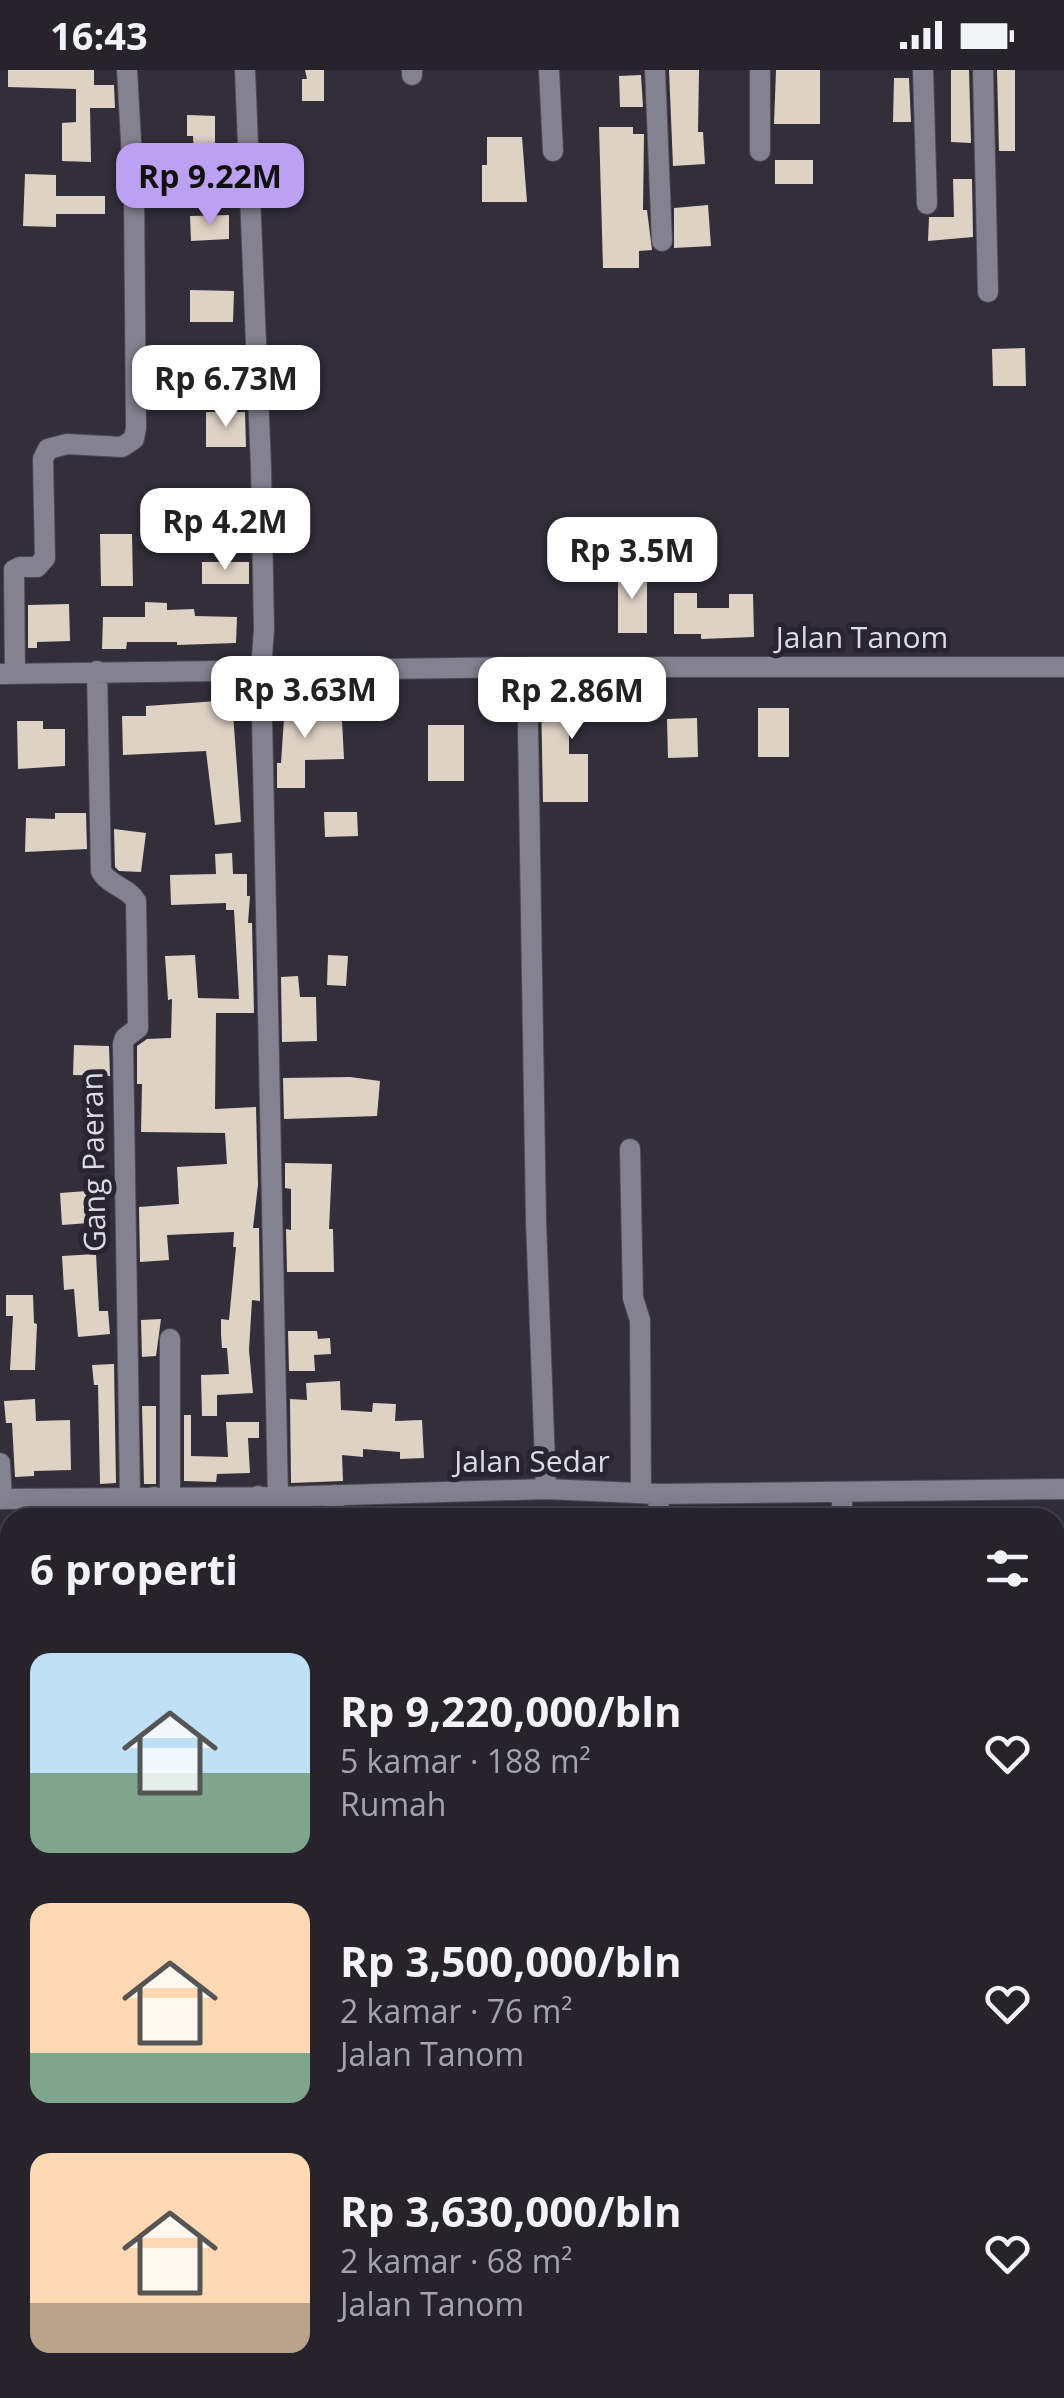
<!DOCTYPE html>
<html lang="id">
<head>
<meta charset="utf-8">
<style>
  body { margin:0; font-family:"Open Sans",sans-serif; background:#2e2b34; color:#f1f3f6; height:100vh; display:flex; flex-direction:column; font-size:38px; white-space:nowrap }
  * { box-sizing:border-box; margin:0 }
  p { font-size:32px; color:#a4a4a9 }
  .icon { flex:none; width:55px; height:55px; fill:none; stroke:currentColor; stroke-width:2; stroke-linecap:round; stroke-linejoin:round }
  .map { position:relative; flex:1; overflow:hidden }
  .sheet { position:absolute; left:0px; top:1438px; width:1065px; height:892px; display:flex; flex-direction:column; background:#26232c; border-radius:30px 30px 0 0; box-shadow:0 5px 25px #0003,0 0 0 2px #424048 }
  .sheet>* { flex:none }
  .price { position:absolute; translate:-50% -85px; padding:0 22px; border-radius:20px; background:#fff; color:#222; font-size:32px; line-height:65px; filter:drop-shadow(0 2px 5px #0008) }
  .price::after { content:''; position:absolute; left:50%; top:60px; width:30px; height:22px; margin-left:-15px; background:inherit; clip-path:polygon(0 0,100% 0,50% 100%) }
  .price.current { background:#bca0f2; color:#111 }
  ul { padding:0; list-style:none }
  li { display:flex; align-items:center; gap:30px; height:250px; padding:0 30px }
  li span { display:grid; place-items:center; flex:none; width:280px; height:200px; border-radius:20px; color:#555 }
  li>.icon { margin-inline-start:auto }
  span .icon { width:120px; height:120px; fill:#fffc; stroke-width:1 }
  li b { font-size:42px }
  h2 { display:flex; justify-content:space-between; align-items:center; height:120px; padding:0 30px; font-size:42px }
  .status { display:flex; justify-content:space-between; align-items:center; height:70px; padding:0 50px; background:#26232c; direction:ltr }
  .status svg { height:28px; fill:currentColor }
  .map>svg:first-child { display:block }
  .building { fill:#ded2c5 }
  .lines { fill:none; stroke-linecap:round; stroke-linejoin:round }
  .minor-casing { stroke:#4d4a54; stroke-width:22 }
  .minor { stroke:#858290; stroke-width:20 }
  .labels { text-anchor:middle; stroke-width:10; stroke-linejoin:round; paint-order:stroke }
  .street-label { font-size:30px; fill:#dddce4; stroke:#282531 }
</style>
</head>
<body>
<div class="status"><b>16:43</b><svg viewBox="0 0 49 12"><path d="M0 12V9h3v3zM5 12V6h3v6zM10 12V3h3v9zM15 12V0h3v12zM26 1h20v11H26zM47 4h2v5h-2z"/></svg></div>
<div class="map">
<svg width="1064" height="2328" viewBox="0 0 1064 2328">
  <rect width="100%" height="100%" fill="#322f3b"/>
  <path class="building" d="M8,0H94V15H114L115,38H90L91,92L62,91V53L76,52V19L8,17Z
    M305,0H324V31H302V9H307Z
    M669,0H699L698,62H703L705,94L673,96Z
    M776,0H820V54H774Z
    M951,0H969L971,73L951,72Z
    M997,0H1015V81H999Z
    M641,5L643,37H620L619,6Z
    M894,8H909L911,52H893Z
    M187,45L215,46V92H194L193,66H187Z
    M599,57H633V64H644L643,140H647L652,180L639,181V198H603Z
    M487,67H522L527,132H482V95H487Z
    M775,90H813V114H775Z
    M25,104L56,105V126H105V144H56V157L23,156Z
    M953,109H972L973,167L928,171L929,147H954Z
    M708,135L711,176L674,178V138Z
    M229,145V169L191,171L190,146Z
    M190,220L234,221L233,252H190Z
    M1025,278L1026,316H993L992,279Z
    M206,342H245L246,377H206Z
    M100,464H132L133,516H101Z
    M202,492H249V514H202Z
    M618,501H647V563H618Z
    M674,523H697V538H729V524H753L754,567L701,569V564H674Z
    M145,532L167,533V540L194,539L195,546L237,547L236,573L177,575V572H127L126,579H102L103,547H145Z
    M69,534L70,571L37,572V578H28V535Z
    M286,619L309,621L306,651L342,650L344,689L305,690V718H277V693H281Z
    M633,625V648H569V684H588V732H543L541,626Z
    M232,630L241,752L215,755L206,681L123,685L122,646H146V636Z
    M758,638H789V687H758Z
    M697,648L698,687L668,688L667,649Z
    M17,651H43V659H65V696L18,699Z
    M428,655H464V711H428Z
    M324,742H357L358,766L325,767Z
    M55,743H86L87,779L25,782L26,748L55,749Z
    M114,759L146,763L141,802L119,801L115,797Z
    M232,783L233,804H247V826H250L248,853H252L254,943H216L215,1039L256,1037L258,1115L253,1158H259L260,1231L252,1230L249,1280L253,1323L217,1325V1346H202L201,1305L229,1304L227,1278H222L221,1264V1249L229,1250L236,1177H233L234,1162L167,1165L169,1190L140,1192L139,1137L179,1134L177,1097L227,1094L225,1063L141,1062L142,1014H137V976L147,969L171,968L172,929L168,930L165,886L195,885L198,928L239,929L234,840H226V833L171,835L170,805L216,804L215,784Z
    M328,885L348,886L346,916L327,915Z
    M298,906L300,927H316L317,971L282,972L281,907Z
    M74,975L109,976L110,1006L73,1005Z
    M350,1007L380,1011L377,1046L284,1049L283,1008Z
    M285,1093L332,1094L329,1159H333L334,1202H287L286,1159L291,1160V1119L285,1118Z
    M100,1120L103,1152L62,1155L60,1123Z
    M96,1184L99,1241H108L110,1264L78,1267L74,1219L64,1220L62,1186Z
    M6,1225H33L34,1253L37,1254L35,1300H10L13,1246H6Z
    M161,1249L156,1286L142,1287L141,1250Z
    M288,1261H317L318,1269L330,1268L331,1284L314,1285L315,1301H289Z
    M114,1294L116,1413L100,1414L98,1315H94L92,1295Z
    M340,1311L341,1340L372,1342L373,1333L396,1334L395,1351L422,1350L424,1388L400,1389V1382L363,1379V1387L342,1385L343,1411L291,1413L290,1329L307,1330L306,1313Z
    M35,1329L36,1351L70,1350L71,1400L34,1401V1406L15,1407L12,1353H6L4,1331Z
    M142,1336H156V1414H144Z
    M184,1345H191V1386L228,1387L226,1352H259V1368H248L250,1403L217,1404L216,1412L184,1411Z"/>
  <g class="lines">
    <defs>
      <path id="minor" d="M245,0L261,397L264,560L261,599L278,1427
        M412,0V5
        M549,0L553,81
        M655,0L662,171
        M923,0L927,134
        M983,0L988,222
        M760,81V0
        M527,597L536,1151L546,1419
        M97,601L101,801C109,816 128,817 136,831L138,958L125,968L123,974L130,1427
        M0,604L527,597H1064
        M15,604L14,500L20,497H37L45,488L43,389L48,379L67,374L122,377L134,369L136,358L134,124L127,0
        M630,1079L633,1228L640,1250L641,1422
        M170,1269V1427
        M0,1393L2,1429
        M842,1423V1448
        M334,1425L335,1448
        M154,1427V1448
        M0,1429L278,1427L546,1419L659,1424L1064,1419
        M258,1448V1426
        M658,1448L659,1424
        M1055,2129H1064
        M849,2320V2328
        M1012,2320V2328"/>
    </defs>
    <use href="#minor" class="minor-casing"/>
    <use href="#minor" class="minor"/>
  </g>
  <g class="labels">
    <g class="street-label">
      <text x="862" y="578">Jalan Tanom</text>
      <text transform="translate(94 1092) rotate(-91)" y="10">Gang Paeran</text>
      <text x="532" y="1402">Jalan Sedar</text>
    </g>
  </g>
</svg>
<b class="price current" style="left:210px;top:158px">Rp 9.22M</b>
<b class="price" style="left:226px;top:360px">Rp 6.73M</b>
<b class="price" style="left:225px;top:503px">Rp 4.2M</b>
<b class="price" style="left:632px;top:532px">Rp 3.5M</b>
<b class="price" style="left:305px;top:671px">Rp 3.63M</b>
<b class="price" style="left:572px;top:672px">Rp 2.86M</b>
<section class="sheet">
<h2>6 properti<svg class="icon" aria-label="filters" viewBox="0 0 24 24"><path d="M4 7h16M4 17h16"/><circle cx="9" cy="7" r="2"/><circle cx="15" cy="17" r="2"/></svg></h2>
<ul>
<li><span style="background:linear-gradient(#bfe0f5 60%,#7fa58c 0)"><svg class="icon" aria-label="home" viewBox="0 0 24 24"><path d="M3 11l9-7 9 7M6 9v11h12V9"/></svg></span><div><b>Rp 9,220,000/bln</b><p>5 kamar · 188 m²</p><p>Rumah</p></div><svg class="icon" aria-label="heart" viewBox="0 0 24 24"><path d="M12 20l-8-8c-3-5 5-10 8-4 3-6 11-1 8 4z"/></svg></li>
<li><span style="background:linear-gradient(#ffd9b3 75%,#7fa58c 0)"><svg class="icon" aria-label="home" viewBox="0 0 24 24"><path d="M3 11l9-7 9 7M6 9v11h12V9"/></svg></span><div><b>Rp 3,500,000/bln</b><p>2 kamar · 76 m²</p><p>Jalan Tanom</p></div><svg class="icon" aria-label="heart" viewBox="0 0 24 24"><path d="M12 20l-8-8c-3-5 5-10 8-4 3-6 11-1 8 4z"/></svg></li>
<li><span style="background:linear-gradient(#ffd9b3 75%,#b9a48a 0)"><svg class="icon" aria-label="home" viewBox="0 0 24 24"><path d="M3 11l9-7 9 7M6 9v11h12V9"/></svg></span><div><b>Rp 3,630,000/bln</b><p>2 kamar · 68 m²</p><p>Jalan Tanom</p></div><svg class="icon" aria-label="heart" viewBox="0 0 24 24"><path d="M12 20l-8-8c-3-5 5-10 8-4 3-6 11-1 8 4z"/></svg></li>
</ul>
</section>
</div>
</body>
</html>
